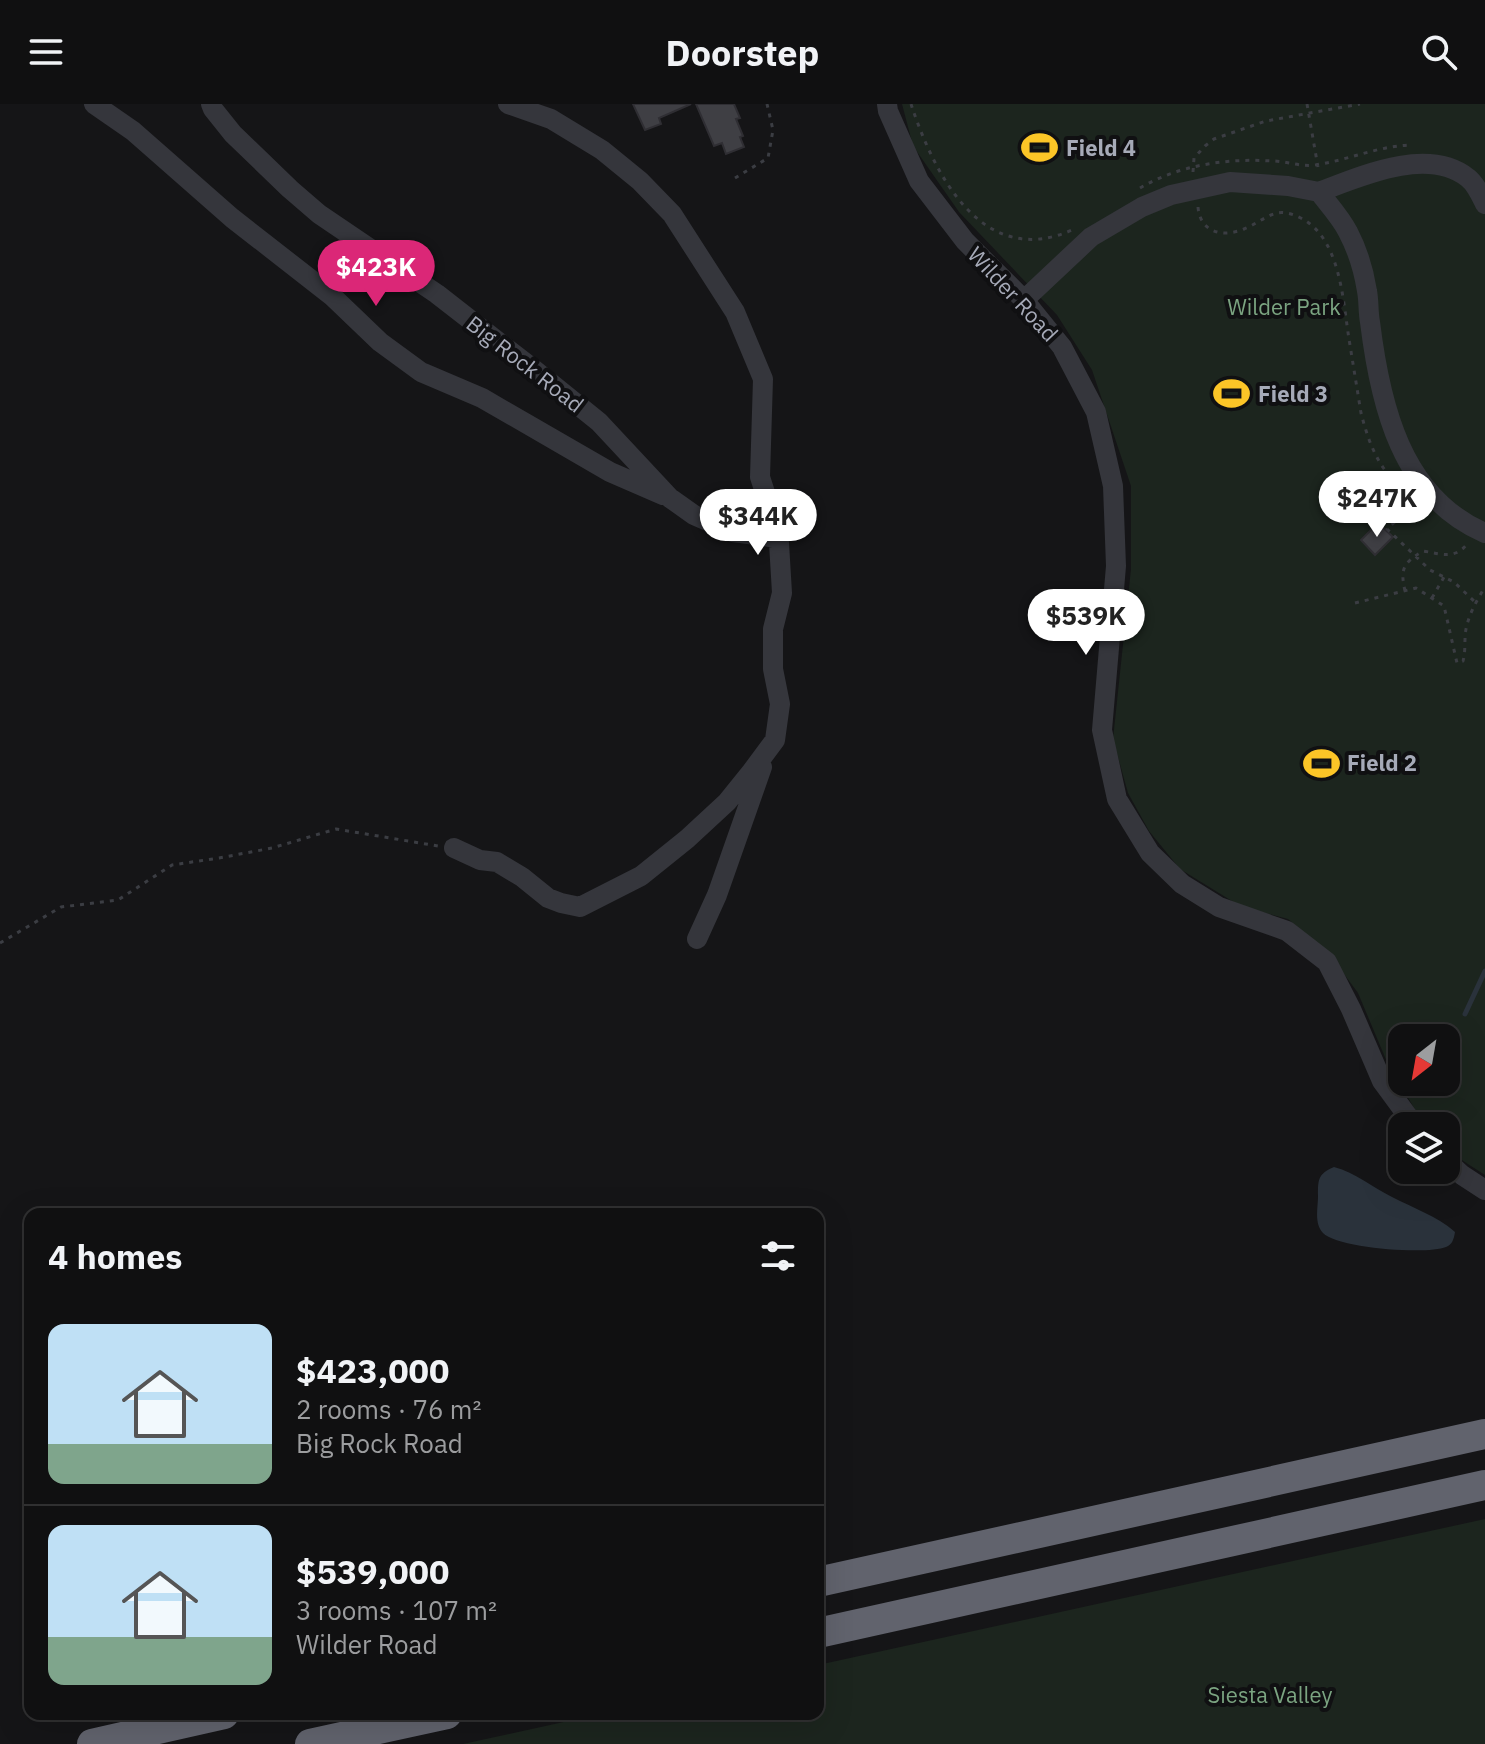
<!DOCTYPE html>
<html lang="en">
<head>
<meta charset="utf-8">
<style>
  body { margin:0; font-family:"IBM Plex Sans",sans-serif; background:#1e1e1f; color:#f1f3f6; height:100vh; display:flex; flex-direction:column; font-size:30px; white-space:nowrap }
  * { box-sizing:border-box; margin:0 }
  p { font-size:26px; color:#9c9d9f }
  .icon { flex:none; width:44px; height:44px; fill:none; stroke:currentColor; stroke-width:2; stroke-linecap:round; stroke-linejoin:round }
  .map { position:relative; flex:1; overflow:hidden }
  .side { position:absolute; left:24px; top:1104px; width:800px; height:512px; display:flex; flex-direction:column; background:#101011; border-radius:16px; box-shadow:0 8px 32px #0002,0 0 0 2px #303031 }
  .side>* { flex:none }
  .needle { width:52px; rotate:211deg }
  .controls { position:absolute; left:1388px; top:920px; display:grid; gap:16px }
  .controls a { display:grid; place-items:center; width:72px; height:72px; border-radius:16px; background:#101011; box-shadow:0 8px 32px #0002,0 0 0 2px #303031; font-size:40px }
  .price { position:absolute; translate:-50% -68px; padding:0 18px; border-radius:28px; background:#fff; color:#222; font-size:26px; line-height:52px; filter:drop-shadow(0 2px 4px #0008) }
  .price::after { content:''; position:absolute; left:50%; top:48px; width:24px; height:18px; margin-left:-12px; background:inherit; clip-path:polygon(0 0,100% 0,50% 100%) }
  .price.on { background:#db2777; color:#fff }
  ul { padding:0; list-style:none }
  li { display:flex; align-items:center; gap:24px; height:200px; padding:0 24px }
  li+li { border-top:2px solid #303031 }
  li span { display:grid; place-items:center; flex:none; width:224px; height:160px; border-radius:16px; color:#555 }
  li>.icon { margin-inline-start:auto }
  span .icon { width:96px; height:96px; fill:#fffc; stroke-width:1 }
  li b { font-size:34px }
  h2 { display:flex; justify-content:space-between; align-items:center; height:96px; padding:0 24px; font-size:34px }
  header { display:flex; justify-content:space-between; align-items:center; height:104px; padding:0 24px; background:#101011; font-size:36px; font-weight:800 }
  .map>svg:first-child { display:block }
  .green { fill:#1c251e; fill-rule:evenodd }
  .water { fill:#2a323b }
  .lines { fill:none; stroke-linecap:round; stroke-linejoin:round }
  .stream { stroke:#2a323b; stroke-width:5 }
  .building { fill:#3f3f44; stroke:#2f2e33; stroke-width:2 }
  .path { stroke:#3b3d43; stroke-width:3; stroke-dasharray:4 6; stroke-linecap:butt }
  .minor { stroke:#35363c; stroke-width:20 }
  .highway { stroke:#61636d; stroke-width:30 }
  .labels { text-anchor:middle; stroke-width:8; stroke-linejoin:round; paint-order:stroke }
  .poi-label { font-size:22px; font-weight:bold; fill:#a6aab8; stroke:#101012; text-anchor:start }
  .street-label { font-size:22px; fill:#a6aab8; stroke:#101012 }
  .park-label { font-size:22px; fill:#7ba481; stroke:#101012 }
</style>
</head>
<body>
<header><svg class="icon" aria-label="menu" viewBox="0 0 24 24"><path d="M4 6h16M4 12h16M4 18h16"/></svg>Doorstep<svg class="icon" aria-label="search" viewBox="0 0 24 24"><circle cx="10" cy="10" r="6"/><path d="M15 15l6 6"/></svg></header>
<div class="map">
<svg width="1485" height="1640" viewBox="0 0 1485 1640">
  <rect width="100%" height="100%" fill="#151517"/>
  <path class="green" d="M902,0H1485V1071L1457,1053L1446,1041V1022H1428L1420,1014L1387,958L1358,889L1330,851L1288,815L1240,802L1180,765L1149,727L1128,689L1113,635L1131,465V382L1092,266L1057,211L959,108L913,42ZM1402,934H1446V978H1402Z
    M1485,1415V1640H463L600,1610H818V1561Z"/>
  <path class="water" d="M1334,1063C1356,1069 1372,1083 1392,1093C1413,1104 1437,1112 1455,1128C1454,1135 1452,1141 1446,1143C1426,1151 1337,1144 1323,1129C1314,1119 1318,1104 1318,1092C1318,1075 1318,1070 1334,1063Z"/>
  <g class="lines">
    <path class="stream" d="M1465,910L1485,867"/>
  </g>
  <path class="building" d="M633,0H691L659,14L661,20L645,26Z
    M696,0H734L740,14L736,15L743,32L740,33L744,43L726,50L722,39L714,42Z
    M1378,419L1393,433L1375,451L1361,436Z"/>
  <g class="lines">
    <path class="path" d="M911,0C934,70 982,166 1072,126
      M1307,0L1319,69
      M1193,68L1194,54L1205,42L1214,35L1266,17L1360,0
      M735,74L768,54L773,26L767,0
      M1140,84C1179,61 1227,54 1272,57C1287,57 1300,63 1315,61C1349,56 1377,42 1412,41
      M1198,103C1200,128 1222,134 1244,125C1255,121 1265,112 1277,109C1287,107 1298,112 1306,117C1341,140 1343,198 1349,235C1353,260 1357,284 1361,309C1368,336 1378,366 1402,383
      M1417,398L1387,425L1430,466L1454,478L1476,499
      M1405,487C1400,465 1403,459 1423,447C1442,450 1455,456 1468,439
      M1432,494L1444,473
      M1355,499L1416,484L1444,502L1457,559L1463,557C1466,547 1464,535 1466,525C1469,510 1477,496 1485,483
      M0,839L61,803L118,796L172,761L219,754L272,744L336,725L438,742"/>
    <path class="minor" d="M94,0L133,27L232,114L332,192L380,238L421,268L482,294L610,368L663,391
      M211,0L213,5L233,30L290,85L319,110L437,190L532,264L599,318L670,394L694,411L733,428L777,434
      M887,0L888,7L919,77L965,137L1024,196L1062,243L1096,308L1113,382L1116,462L1102,626L1117,695L1150,749L1182,780L1219,803L1287,827L1327,858L1351,905L1382,977L1415,1022
      M1485,100C1481,92 1476,80 1468,74C1428,42 1361,72 1319,88C1329,101 1341,114 1348,128C1357,145 1364,168 1367,187C1369,197 1368,208 1370,218C1380,300 1401,393 1485,429
      M1024,196L1091,133L1142,103L1171,91L1230,78L1288,82L1319,88
      M454,744L480,756L497,758L522,773L548,794L561,799L580,803L641,772L687,735L727,698L752,667L775,636L780,600L773,565V525L782,489L779,439L770,404L760,373L763,275L735,208L672,110L640,77L602,46L551,15L508,0
      M697,835L717,791L762,663
      M1446,1056L1462,1071L1485,1086"/>
    <path class="highway" d="M818,1478L1485,1330
      M818,1529L1485,1381
      M92,1640L224,1610
      M310,1640L447,1610"/>
  </g>
  <defs>
    <symbol id="stadium-bare" viewBox="-9 -9 18 18"><path d="M0-5a6.5 5 0 1 0 0 10a6.5 5 0 1 0 0-10ZM-3.5-1.8h7v3.6h-7Z" fill="#fcc527" stroke="#101012" stroke-width="2.5" paint-order="stroke"/></symbol>
  </defs>
  <g fill-rule="evenodd">
    <use href="#stadium-bare" x="1014" y="18" width="51" height="51"/>
    <use href="#stadium-bare" x="1206" y="264" width="51" height="51"/>
    <use href="#stadium-bare" x="1296" y="634" width="51" height="51"/>
  </g>
  <g class="labels">
    <g class="poi-label">
      <text x="1066" y="52">Field 4</text>
      <text x="1258" y="298">Field 3</text>
      <text x="1347" y="667">Field 2</text>
    </g>
    <g class="street-label">
      <text transform="translate(1013 190) rotate(47)" y="8">Wilder Road</text>
      <text transform="translate(525 260) rotate(38)" y="8">Big Rock Road</text>
    </g>
    <g class="park-label">
      <text x="1284" y="211">Wilder Park</text>
      <text x="1270" y="1599">Siesta Valley</text>
    </g>
  </g>
</svg>
<div class="controls">
<a><svg class="needle" viewBox="-14 -14 28 28"><path d="M0-13l5 13h-10z" fill="#e53935"/><path d="M0 13l5-13h-10z" fill="#9c9d9f"/></svg></a>
<a><svg class="icon" aria-label="layers" viewBox="0 0 24 24"><path d="M12 4l9 5-9 5-9-5zM3 14l9 5 9-5"/></svg></a>
</div>
<b class="price on" style="left:376px;top:204px">$423K</b>
<b class="price" style="left:1377px;top:435px">$247K</b>
<b class="price" style="left:758px;top:453px">$344K</b>
<b class="price" style="left:1086px;top:553px">$539K</b>
<section class="side">
<h2>4 homes<svg class="icon" aria-label="filters" viewBox="0 0 24 24"><path d="M4 7h16M4 17h16"/><circle cx="9" cy="7" r="2"/><circle cx="15" cy="17" r="2"/></svg></h2>
<ul>
<li><span style="background:linear-gradient(#bfe0f5 75%,#7fa58c 0)"><svg class="icon" aria-label="home" viewBox="0 0 24 24"><path d="M3 11l9-7 9 7M6 9v11h12V9"/></svg></span><div><b>$423,000</b><p>2 rooms · 76 m²</p><p>Big Rock Road</p></div></li>
<li><span style="background:linear-gradient(#bfe0f5 70%,#7fa58c 0)"><svg class="icon" aria-label="home" viewBox="0 0 24 24"><path d="M3 11l9-7 9 7M6 9v11h12V9"/></svg></span><div><b>$539,000</b><p>3 rooms · 107 m²</p><p>Wilder Road</p></div></li>
</ul>
</section>
</div>
</body>
</html>
